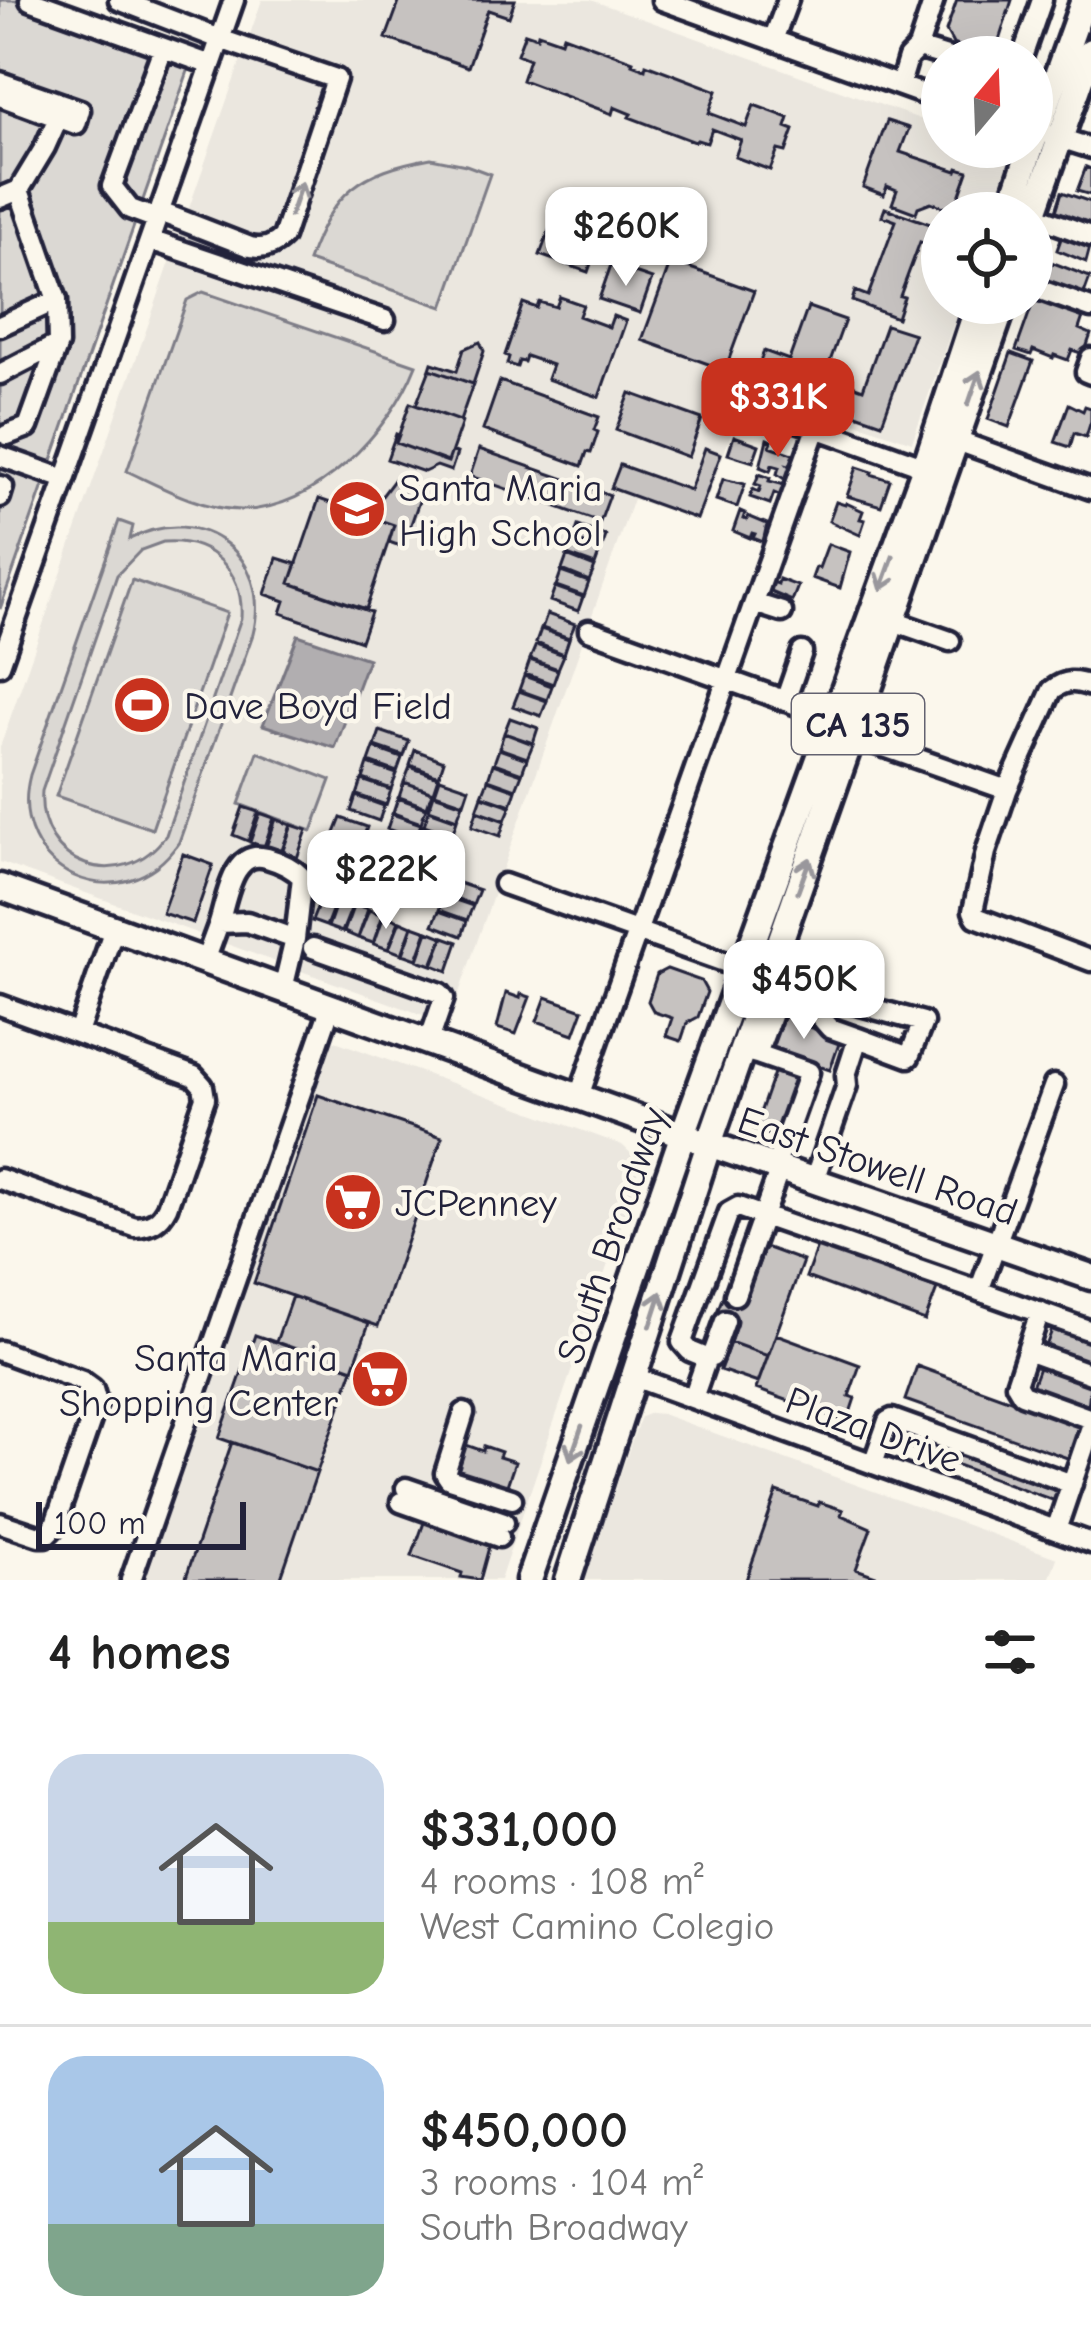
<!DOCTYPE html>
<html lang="en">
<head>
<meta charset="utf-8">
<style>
  body { margin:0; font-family:"Comic Neue",sans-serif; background:#f6f6f6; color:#222; height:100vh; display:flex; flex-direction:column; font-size:45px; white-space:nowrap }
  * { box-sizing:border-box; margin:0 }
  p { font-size:39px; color:#767676 }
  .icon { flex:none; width:66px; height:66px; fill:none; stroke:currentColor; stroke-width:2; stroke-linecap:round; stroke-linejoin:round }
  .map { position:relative; height:1580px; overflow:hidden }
  .details { display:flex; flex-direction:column; background:#fff; flex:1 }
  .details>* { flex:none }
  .needle { width:78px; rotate:19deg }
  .tools { position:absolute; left:921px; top:36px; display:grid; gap:24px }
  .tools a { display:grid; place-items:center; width:132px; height:132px; border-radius:50%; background:#fff; box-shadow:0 12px 48px #0002; font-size:60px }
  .scale { position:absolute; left:36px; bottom:30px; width:210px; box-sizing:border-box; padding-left:12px; border:6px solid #22223b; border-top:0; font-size:33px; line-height:42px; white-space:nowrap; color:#22223b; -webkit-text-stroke:9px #fbf7ec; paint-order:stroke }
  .price { position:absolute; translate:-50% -102px; padding:0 27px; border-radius:24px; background:#fff; color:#222; font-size:39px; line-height:78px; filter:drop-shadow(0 3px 6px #0008) }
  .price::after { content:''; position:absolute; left:50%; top:72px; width:36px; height:27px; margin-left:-18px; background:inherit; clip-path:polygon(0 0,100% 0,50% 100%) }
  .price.on { background:#c8321e; color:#fff }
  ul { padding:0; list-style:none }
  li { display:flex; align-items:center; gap:36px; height:300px; padding:0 48px }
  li+li { border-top:3px solid #e0e0e0 }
  li span { display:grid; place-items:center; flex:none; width:336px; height:240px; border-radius:36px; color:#555 }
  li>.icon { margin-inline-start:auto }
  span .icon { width:144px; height:144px; fill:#fffc; stroke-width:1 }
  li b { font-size:51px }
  h2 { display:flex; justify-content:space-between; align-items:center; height:144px; padding:0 48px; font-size:51px }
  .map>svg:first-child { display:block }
  .built { fill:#ebe7df }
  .green { fill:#dbd8d3; stroke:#7e7d87; stroke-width:3; fill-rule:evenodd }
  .water { fill:#b1aeb0; stroke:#787681; stroke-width:3 }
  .building { fill:#c6c2c0; stroke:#22223b; stroke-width:3 }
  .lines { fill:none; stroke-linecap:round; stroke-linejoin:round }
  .minor-casing { stroke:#22223b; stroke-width:27 }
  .major-casing { stroke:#22223b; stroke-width:33 }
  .minor { stroke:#fbf7ec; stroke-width:18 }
  .major { stroke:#fbf7ec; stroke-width:24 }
  .oneway { stroke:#99979c }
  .labels { text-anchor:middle; stroke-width:9; stroke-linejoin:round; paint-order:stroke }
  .shield { fill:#fbf7ec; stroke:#636270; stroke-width:3 }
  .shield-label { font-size:36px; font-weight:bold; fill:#22223b }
  .poi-label { font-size:39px; fill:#22223b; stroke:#fbf7ec; text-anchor:start }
  .street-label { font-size:39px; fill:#22223b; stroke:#fbf7ec }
</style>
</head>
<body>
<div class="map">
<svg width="1091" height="1580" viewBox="0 0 1091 1580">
  <rect width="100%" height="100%" fill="#fbf7ec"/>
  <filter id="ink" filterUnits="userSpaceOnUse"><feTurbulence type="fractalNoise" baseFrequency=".00833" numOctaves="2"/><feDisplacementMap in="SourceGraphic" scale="24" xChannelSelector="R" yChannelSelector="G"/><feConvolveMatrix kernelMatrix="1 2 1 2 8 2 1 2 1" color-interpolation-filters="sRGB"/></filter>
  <g filter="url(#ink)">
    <path class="built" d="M262,0H591L942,127V147L1003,149L1009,165L992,213H942V303H961L912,442L749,386L699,520L633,499L448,1024L0,862V747Z
      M313,1033L622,1145L637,1159V1179L500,1580H122Z
      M651,1413L662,1414L1057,1558L1049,1580H584L636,1429L641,1417Z"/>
    <path class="green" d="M0,0H48L195,51L0,609Z
      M431,158L466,165L490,174L443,307L308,261C333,191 360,171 431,158Z
      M203,292L416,365C391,430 315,512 240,510C201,509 161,487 127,471L187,300Z
      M119,521L133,526L130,539C201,502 273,555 253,634L179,842C123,925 5,872 30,775ZM163,542C210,538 244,570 241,618L166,835C123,896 36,866 42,791L117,575L141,550Z
      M132,580L227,613L152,829L56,796Z
      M258,752L331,780L312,831L239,804Z"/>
    <path class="water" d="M298,635L368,659L335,748L263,725Z"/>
    <path class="building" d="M400,0H515L509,17L488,10L468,67L386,38Z
      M957,0H1012L995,53H980L953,44L946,31Z
      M525,33L537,37L538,33L561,41L563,35L633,61L632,64L645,69L646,64L717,91L709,113L746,127L754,105L789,118L786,127L794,130L786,152L778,150L770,170L735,157L741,140L712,129L707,143L697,140L695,142L629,117L631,114L614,107L612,114L522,80L529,59L517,54Z
      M887,121L909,128L900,152L957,171L958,168L968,171L954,211L931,202L918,207L916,213L892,204L897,190L887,186L884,195L863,187Z
      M1086,167L1091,169V195L1077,191Z
      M1062,192L1091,202V231L1055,214Z
      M572,206L628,226L629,221L667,235L656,263L598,243L588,272L540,255L557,209L569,214Z
      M885,208L933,225L925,244L920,242L900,296L904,297L897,318L852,301L855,291L868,296L896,221L882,216Z
      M1064,230L1091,243L1086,262L1057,250Z
      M671,261L754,291L725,370L642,340Z
      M1051,262L1090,277L1082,299L1045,286Z
      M611,265L652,279L640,313L599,299Z
      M1037,291L1051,297L1048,304L1083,317L1079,329L1091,334L1084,354L1072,350L1068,360L1054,355L1053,358L1033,350L1031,355L1016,350Z
      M560,297L583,305L579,316L609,327L613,316L626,321L599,397L547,379L552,365L526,356L524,362L519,361L517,367L507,364L509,357L505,355L523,303L537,308L539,302L556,307Z
      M808,307L845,320L825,375L863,389L886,325L914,334L882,423L754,378L764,351L789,360Z
      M480,342L484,351L473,384L430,369L432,363L457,371L464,349Z
      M1011,353L1033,361L1009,427L988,419Z
      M430,369L473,384L460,421L416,405Z
      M500,381L599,417L594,430L598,432L591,453L587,452L582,466L483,430Z
      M630,393L702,419L688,457L616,430Z
      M410,403L462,422L448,462L396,443Z
      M1069,404L1083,411L1085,406L1091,408V421L1086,437L1074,433L1070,447L1055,442Z
      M396,434L399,435L396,443L448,462L452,451L457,453L451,471L437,466L424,472L387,459Z
      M734,436L759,445L753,462L728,454Z
      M767,439L772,441L770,446L793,454L792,457L796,458L793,467L789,466L792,469L787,481L777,474L779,467L772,465L770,471L760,467Z
      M705,448L721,454L697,519L611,488L620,465L690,490Z
      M479,449L610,495L600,522L470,476Z
      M857,467L872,472L871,474L890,480L881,506L847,496Z
      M759,474L770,478L769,481L785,485L781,496L774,493L770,504L750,497L753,489L759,492L761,486L755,484Z
      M397,476L417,483L415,488L423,490L403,547L389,542L394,525L362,514L370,492L382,496Z
      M723,479L745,484L737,507L716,500Z
      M319,499L394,525L366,609L290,583Z
      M836,502L845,505L846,503L863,511L860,519L865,520L860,535L829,521Z
      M740,511L745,513L743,519L747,520L748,516L767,524L763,542L753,538L755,534L752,533L750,538L733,531Z
      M578,526L606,536L601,550L573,540Z
      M572,541L600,551L595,565L567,555Z
      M828,544L850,552L840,588L812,578L816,567L819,568Z
      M567,556L595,567L589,581L562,570Z
      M277,558L297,564L290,583L371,612L361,641L281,613L285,601L265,594Z
      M561,572L589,582L584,596L556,586Z
      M779,579L798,586L792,601L764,589L770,581L778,584Z
      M555,587L583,597L578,611L550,601Z
      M547,614L575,624L569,638L542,628Z
      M541,629L569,639L564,654L536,643Z
      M536,645L564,655L558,669L530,659Z
      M530,660L558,670L553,684L525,674Z
      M524,676L552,686L547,700L519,690Z
      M519,691L547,701L541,716L513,706Z
      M510,718L538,728L533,743L504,733Z
      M380,731L409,741L404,756L375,746Z
      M504,733L533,744L527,758L499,748Z
      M374,748L402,758L397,772L369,762Z
      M499,749L527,759L522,773L494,763Z
      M415,750L444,761L439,776L410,765Z
      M368,764L397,774L391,789L363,779Z
      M493,764L522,774L516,789L488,779Z
      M410,767L438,777L433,792L404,782Z
      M440,778L469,788L464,803L435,793Z
      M362,780L391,790L386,805L357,795Z
      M488,780L516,790L511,805L482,795Z
      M404,782L432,792L427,807L399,797Z
      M434,794L463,804L457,819L429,809Z
      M356,796L384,806L379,821L351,811Z
      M482,796L511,806L505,820L477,810Z
      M398,798L426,808L421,823L393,813Z
      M243,807L258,812L248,841L233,835Z
      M429,810L457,820L452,835L424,825Z
      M477,811L505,821L500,836L472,826Z
      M260,813L274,818L264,847L250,842Z
      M392,814L421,824L415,839L387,829Z
      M341,818L367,827L362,842L335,833Z
      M276,819L291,825L281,853L266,847Z
      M292,825L307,830L297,858L282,853Z
      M423,825L451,835L446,850L418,840Z
      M336,835L361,843L343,892L319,883Z
      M372,848L387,853L377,881L362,876Z
      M388,853L403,858L393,887L378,881Z
      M183,854L213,865L193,923L162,913Z
      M404,858L418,864L408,892L394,887Z
      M420,864L434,869L424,897L410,892Z
      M450,880L479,890L473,905L445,894Z
      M323,893L337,898L326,926L312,921Z
      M444,896L473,906L467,920L439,910Z
      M338,898L353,904L342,932L328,927Z
      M354,904L368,909L358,938L344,932Z
      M369,910L383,915L373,943L358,938Z
      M439,911L467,921L462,936L433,925Z
      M384,915L399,921L388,949L374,944Z
      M400,921L412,926L402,954L389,949Z
      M413,926L427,931L417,959L403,954Z
      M428,931L443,937L432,965L418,960Z
      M444,937L458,942L448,971L433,965Z
      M667,969L701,981L707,992L698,1017L687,1023L681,1041L666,1036L672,1018L654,1012L648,1001L657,974Z
      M506,993L520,998L521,994L530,997L516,1034L497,1028Z
      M546,997L583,1010L574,1034L537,1021Z
      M782,1012L799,1018L797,1023L841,1038L830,1070L769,1049Z
      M775,1070L797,1078L776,1137L754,1129L750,1119L752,1111L760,1113Z
      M318,1095L442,1137L378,1326L254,1283Z
      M818,1244L937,1289L925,1321L806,1277Z
      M765,1247L803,1261L768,1356L730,1342L736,1325L715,1317L725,1291L745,1299Z
      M292,1296L369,1323L353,1369L276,1342Z
      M1055,1322L1091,1335V1362L1046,1346Z
      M776,1334L860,1365L849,1396L855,1398L847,1422L756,1389Z
      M255,1335L353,1369L317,1472L219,1438Z
      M730,1342L768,1356L758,1383L720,1370Z
      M1041,1362L1091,1381L1088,1407L1032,1386Z
      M917,1366L1085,1427L1073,1460L905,1400Z
      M902,1431L1063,1489L1058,1502L898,1443Z
      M232,1442L317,1472L280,1580H185Z
      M466,1445L483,1451L484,1446L501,1452L499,1457L515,1462L505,1491L455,1474Z
      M777,1492L818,1506L819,1502L843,1510L841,1515L871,1528L856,1569L887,1580H746Z
      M426,1517L491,1540L480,1580L461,1577L462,1573L412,1556Z"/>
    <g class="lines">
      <defs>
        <path id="minor" d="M30,0L211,65
          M119,0L220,39L336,79L283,237C274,246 264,250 250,247L160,212
          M662,0L942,101
          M773,40L788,0
          M918,48L947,57
          M1022,57L1042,0
          M0,82L80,110L76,124L0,96
          M900,85L908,58L918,48L934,0
          M1050,135L1091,148
          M19,190L45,147L58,118
          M0,198L19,190L57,300L0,326
          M1033,215L1091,236
          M157,219L130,209L112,186L163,48
          M150,240L385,320
          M1032,287L1091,308
          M1091,358L1086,372L1091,374
          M0,374L58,344L57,300
          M741,401L934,470
          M7,435L28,427L58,344
          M946,437L1091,489
          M0,456L65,479
          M0,486L3,487L0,497
          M754,603L782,612
          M893,621L950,641
          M589,630L836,719L853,736L1007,790
          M0,665L234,0
          M1091,686C1074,680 1066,680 1052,690L1007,790L986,852L973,911L976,917L1091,961
          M785,701L802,652
          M504,884L786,984
          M219,923C227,899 232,848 267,858C281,862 292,867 302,877L295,939
          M313,948L440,993L444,998L429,1041
          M205,961L219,923L247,922L295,939L283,989
          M801,989L923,1022L909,1057L858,1038
          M0,1005L194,1076L203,1086L205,1098L167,1207C160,1221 151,1226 135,1227L0,1179
          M774,1008L779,998L817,1013L830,1028L858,1038L846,1075L847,1085L814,1180
          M78,1033L114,929
          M746,1051L757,1054L774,1008L768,1006
          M757,1054L809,1072L775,1167
          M1054,1085L979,1291L1091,1331
          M579,1096L816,428
          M780,1168L763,1216L979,1291
          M1040,1312L1016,1384L1022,1394L1091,1419
          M0,1351L82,1381L93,1389L97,1403L54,1527L45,1536H39L0,1523
          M1027,1351L1091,1374
          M707,1358L712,1357L725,1321
          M634,1377L1091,1543
          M693,1398L707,1358L690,1351L682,1342L729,1212L738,1207L763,1216L735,1295
          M464,1413L445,1473L449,1479L512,1499
          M873,1464L888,1421L892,1419L1072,1484
          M406,1488L504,1522
          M401,1502L499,1537
          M1056,1530L1091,1427
          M131,1580L331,1006"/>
        <path id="major" d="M1032,145L1084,0
          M1009,213L1031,147
          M1032,218L1091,51
          M0,887L709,1144L1091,1277
          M529,1580L683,1134L925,467L979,303
          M568,1580L709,1144L1004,303"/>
      </defs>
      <use href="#minor" class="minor-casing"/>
      <use href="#major" class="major-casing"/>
      <use href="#minor" class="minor"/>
      <use href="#major" class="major"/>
    </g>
    <defs><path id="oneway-shaft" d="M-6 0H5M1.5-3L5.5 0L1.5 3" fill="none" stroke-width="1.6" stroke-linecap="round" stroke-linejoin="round" transform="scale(3)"/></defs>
    <g class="oneway">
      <use href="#oneway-shaft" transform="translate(296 199) rotate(-71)"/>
      <use href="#oneway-shaft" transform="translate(974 388) rotate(-71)"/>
      <use href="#oneway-shaft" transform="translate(887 573) rotate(110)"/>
      <use href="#oneway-shaft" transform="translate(804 875) rotate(-70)"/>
      <use href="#oneway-shaft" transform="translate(656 1309) rotate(-72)"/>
      <use href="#oneway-shaft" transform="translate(576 1443) rotate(109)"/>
    </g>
  </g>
  <defs>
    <symbol id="school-disc" viewBox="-11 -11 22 22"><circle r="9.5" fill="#c8321e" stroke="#fbf7ec"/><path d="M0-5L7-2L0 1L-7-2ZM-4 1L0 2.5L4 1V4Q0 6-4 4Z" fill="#fff"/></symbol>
    <symbol id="stadium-disc" viewBox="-11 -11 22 22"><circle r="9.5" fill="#c8321e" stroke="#fbf7ec"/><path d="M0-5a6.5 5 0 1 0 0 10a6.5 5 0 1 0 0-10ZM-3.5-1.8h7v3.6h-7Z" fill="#fff"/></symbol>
    <symbol id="supermarket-disc" viewBox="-11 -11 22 22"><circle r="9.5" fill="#c8321e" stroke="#fbf7ec"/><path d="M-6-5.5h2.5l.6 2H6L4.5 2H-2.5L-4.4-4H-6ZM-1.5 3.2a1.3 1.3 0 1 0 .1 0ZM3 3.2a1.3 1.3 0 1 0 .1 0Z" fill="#fff"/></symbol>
  </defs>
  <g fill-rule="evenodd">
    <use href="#school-disc" x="324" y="476" width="66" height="66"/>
    <use href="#stadium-disc" x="109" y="672" width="66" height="66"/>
    <use href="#supermarket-disc" x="320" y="1169" width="66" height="66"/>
    <use href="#supermarket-disc" x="347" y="1346" width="66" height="66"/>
  </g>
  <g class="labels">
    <rect class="shield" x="792" y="694" width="132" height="60" rx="9"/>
    <g class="shield-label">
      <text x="858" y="737">CA 135</text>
    </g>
    <g class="poi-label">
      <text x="399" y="501">Santa Maria<tspan x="399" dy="45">High School</tspan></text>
      <text x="184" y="719">Dave Boyd Field</text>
      <text x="395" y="1216">JCPenney</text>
      <text x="338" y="1371" text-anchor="end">Santa Maria<tspan x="338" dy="45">Shopping Center</tspan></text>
    </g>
    <g class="street-label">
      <text transform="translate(878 1165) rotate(19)" y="14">East Stowell Road</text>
      <text transform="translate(611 1235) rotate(-71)" y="14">South Broadway</text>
      <text transform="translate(874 1429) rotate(20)" y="14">Plaza Drive</text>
    </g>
  </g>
</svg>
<div class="tools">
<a><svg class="needle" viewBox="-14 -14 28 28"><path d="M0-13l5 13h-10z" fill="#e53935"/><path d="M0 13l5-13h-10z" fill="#767676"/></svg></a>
<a><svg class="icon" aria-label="locate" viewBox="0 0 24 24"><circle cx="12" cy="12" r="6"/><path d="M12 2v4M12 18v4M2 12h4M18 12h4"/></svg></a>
</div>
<div class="scale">100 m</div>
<b class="price" style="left:626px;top:289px">$260K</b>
<b class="price on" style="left:778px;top:460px">$331K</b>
<b class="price" style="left:386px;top:932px">$222K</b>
<b class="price" style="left:804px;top:1042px">$450K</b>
</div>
<section class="details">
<h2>4 homes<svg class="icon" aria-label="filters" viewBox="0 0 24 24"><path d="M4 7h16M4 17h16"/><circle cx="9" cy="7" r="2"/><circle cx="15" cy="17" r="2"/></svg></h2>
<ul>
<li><span style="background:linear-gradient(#c9d6e8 70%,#8fb573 0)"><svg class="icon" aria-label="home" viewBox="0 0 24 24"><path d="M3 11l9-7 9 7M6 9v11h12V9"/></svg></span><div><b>$331,000</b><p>4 rooms · 108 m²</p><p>West Camino Colegio</p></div></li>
<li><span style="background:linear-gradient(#a9c7e8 70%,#7fa58c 0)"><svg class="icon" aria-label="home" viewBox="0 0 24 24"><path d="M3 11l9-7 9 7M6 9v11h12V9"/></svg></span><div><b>$450,000</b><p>3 rooms · 104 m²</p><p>South Broadway</p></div></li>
</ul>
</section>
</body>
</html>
